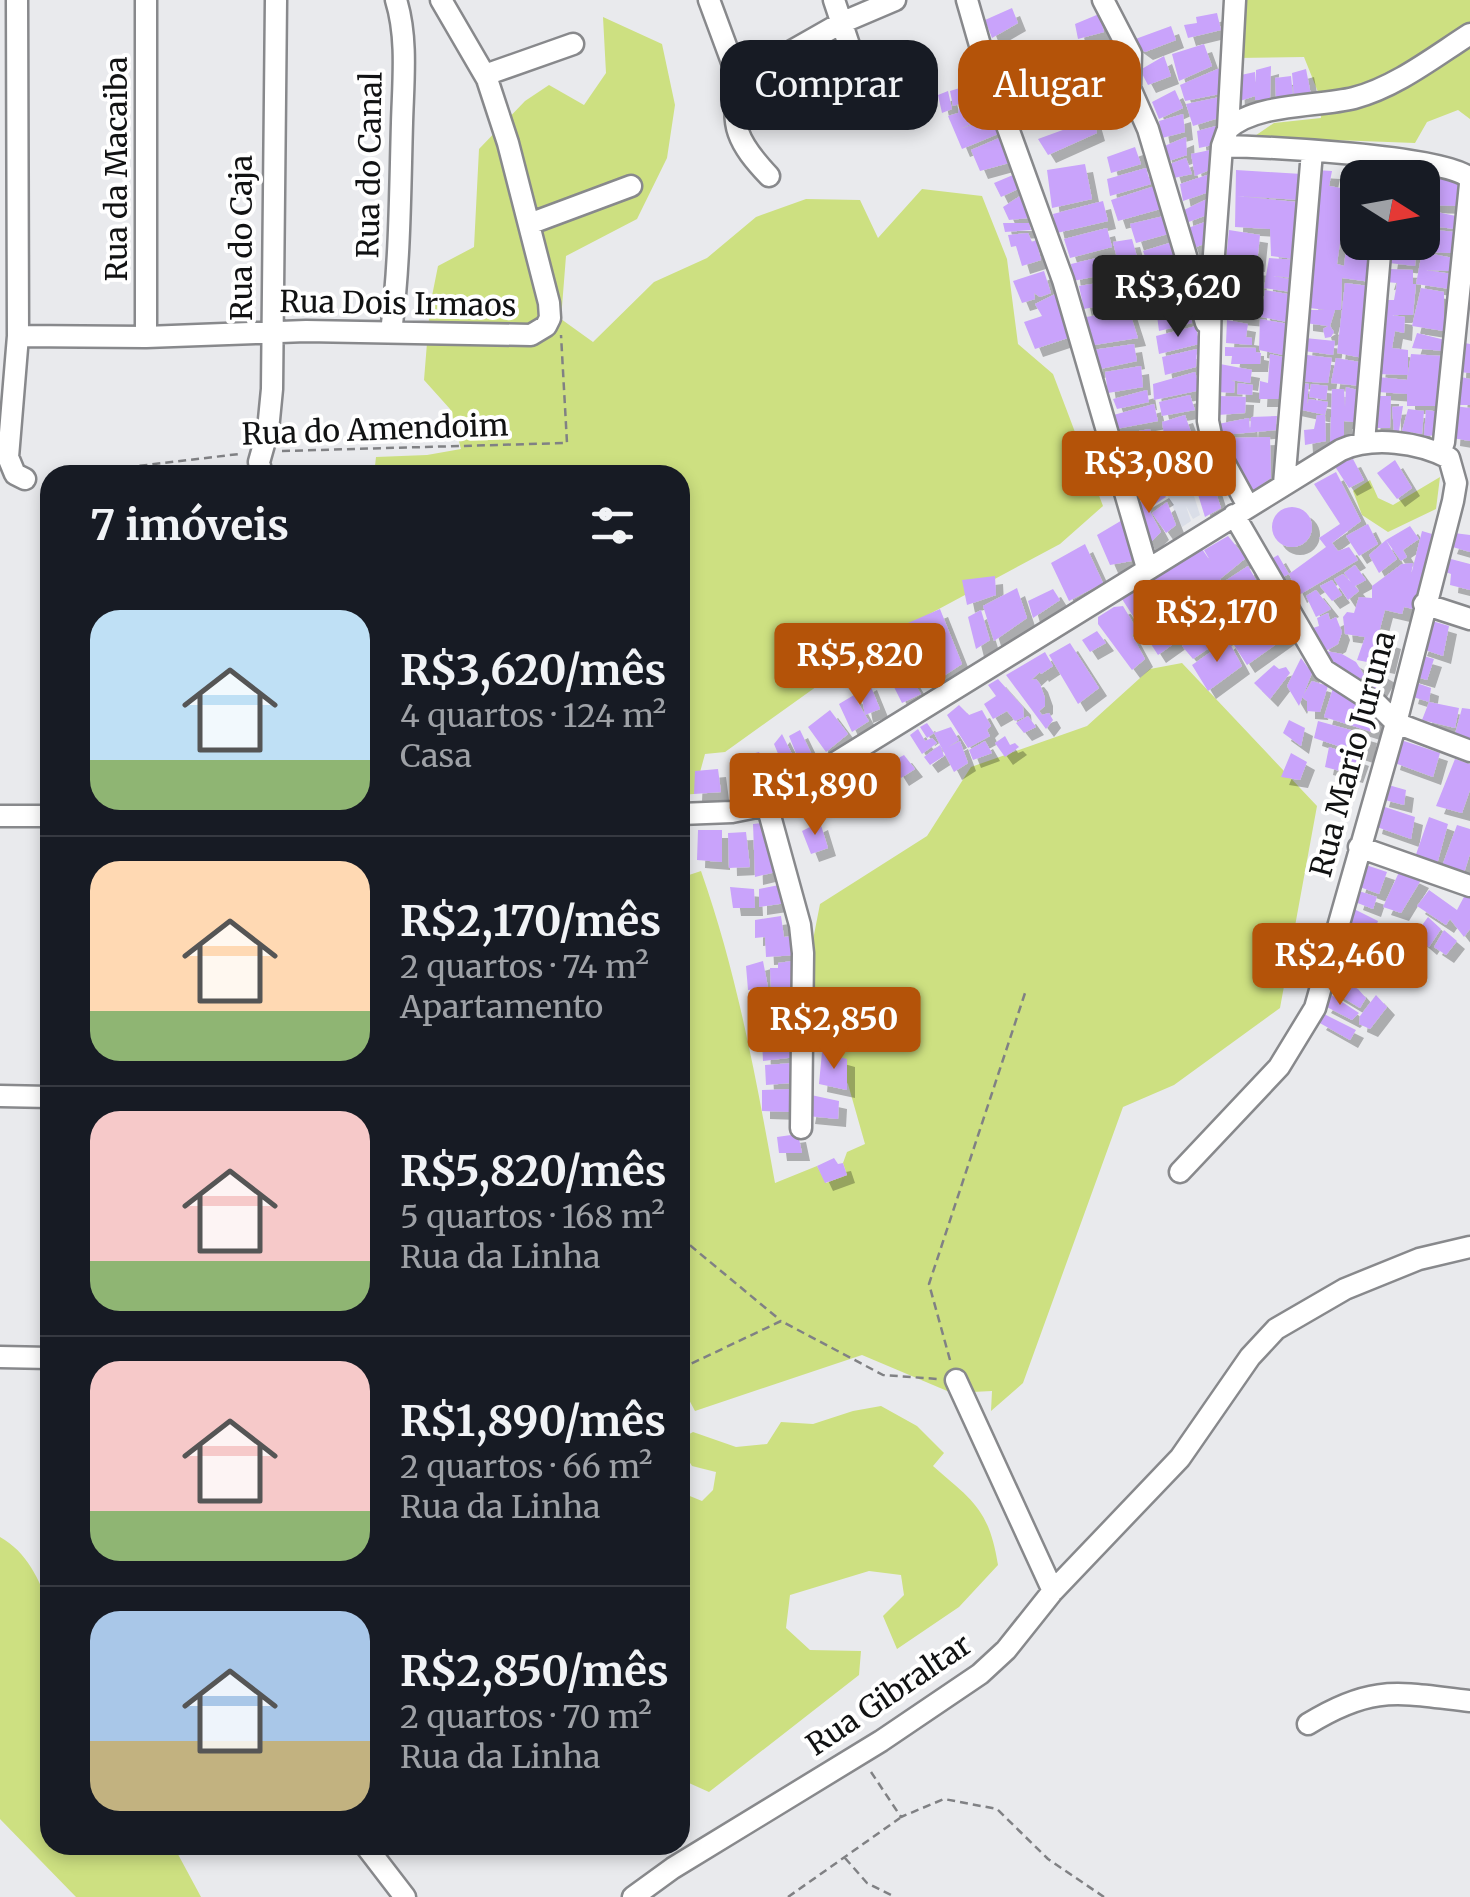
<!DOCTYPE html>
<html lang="pt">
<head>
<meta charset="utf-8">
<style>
  body { margin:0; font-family:Merriweather,serif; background:#20242c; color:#f1f3f6; height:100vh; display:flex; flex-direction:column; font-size:38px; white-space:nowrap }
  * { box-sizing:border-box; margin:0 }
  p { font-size:32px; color:#9ea1a6 }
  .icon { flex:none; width:55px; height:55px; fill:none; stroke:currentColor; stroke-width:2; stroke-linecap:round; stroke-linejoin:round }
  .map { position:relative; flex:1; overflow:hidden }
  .details { position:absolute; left:40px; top:465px; width:650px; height:1390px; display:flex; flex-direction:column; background:#171b24; border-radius:30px; box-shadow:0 5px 15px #0003 }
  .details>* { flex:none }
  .guide { position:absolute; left:720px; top:40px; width:600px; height:90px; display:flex; gap:20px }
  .needle { width:65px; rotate:101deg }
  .tools { position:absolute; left:1340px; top:160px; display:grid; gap:20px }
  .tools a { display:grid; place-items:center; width:100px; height:100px; border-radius:20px; background:#171b24; box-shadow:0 5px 15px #0003; font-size:50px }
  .price { position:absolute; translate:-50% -85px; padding:0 22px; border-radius:10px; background:#b45309; color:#fff; font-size:32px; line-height:65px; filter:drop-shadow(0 2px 5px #0008) }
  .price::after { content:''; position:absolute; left:50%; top:60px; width:30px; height:22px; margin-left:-15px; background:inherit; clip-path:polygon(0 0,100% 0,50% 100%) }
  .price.selected { background:#222; color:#fff }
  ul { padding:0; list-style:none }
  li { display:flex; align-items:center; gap:30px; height:250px; padding:0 50px }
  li+li { border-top:2px solid #363941 }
  li span { display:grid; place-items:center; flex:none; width:280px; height:200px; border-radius:30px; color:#555 }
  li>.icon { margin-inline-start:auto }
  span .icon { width:120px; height:120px; fill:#fffc; stroke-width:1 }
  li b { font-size:42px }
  h2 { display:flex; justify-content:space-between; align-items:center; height:120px; padding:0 50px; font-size:42px }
  .tag { padding:0 35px; border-radius:30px; background:#171b24; box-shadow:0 5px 15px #0003; font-size:35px; line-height:90px }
  .tag.selected { background:#b45309; color:#fff }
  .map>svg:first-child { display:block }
  .built { fill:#dadee8 }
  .green { fill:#cde081 }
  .building { fill:#c9a3fb; fill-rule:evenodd; filter:url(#shadow) }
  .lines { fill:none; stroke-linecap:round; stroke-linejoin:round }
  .minor-casing { stroke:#88898c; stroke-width:25 }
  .path { stroke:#808184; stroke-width:2.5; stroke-dasharray:8 5; stroke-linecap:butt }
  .minor { stroke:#fff; stroke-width:20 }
  .labels { text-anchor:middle; stroke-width:8; stroke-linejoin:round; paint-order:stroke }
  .street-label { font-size:30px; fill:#111213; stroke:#fff }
</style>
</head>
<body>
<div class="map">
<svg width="1470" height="1897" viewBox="0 0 1470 1897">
  <defs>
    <filter id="shadow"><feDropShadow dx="8" dy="8" stdDeviation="0" flood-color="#0004"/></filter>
  </defs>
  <rect width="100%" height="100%" fill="#e9eaed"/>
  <path class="built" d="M1189,480L1200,515L1193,519L1186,506L1191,521L1182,527L1165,490Z"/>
  <path class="green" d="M1243,0H1470V119L1458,110L1427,122L1415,143L1334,140L1297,145L1249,140L1274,123L1321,118L1320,97L1304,57L1236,58Z
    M603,17L662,44L675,105L667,158L637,219L566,256L561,319L593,342L654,282L707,258L756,217L806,199L860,200L878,238L922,189L982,196L1007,259L1018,344L1053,374L1103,506L1060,544L883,639L725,752L705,754L694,794L680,795V475H374L376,457L427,455L461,449L450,409L424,380L430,306L438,266L474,247L479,149L525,101L549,85L584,105L606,73Z
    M1440,477L1436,509L1388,532L1362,515L1353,491L1370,480L1378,498L1393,505Z
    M1182,663L1317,806L1280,1008L1174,1085L1123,1107L1023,1383L991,1411L992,1391L952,1393L862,1355L695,1411L680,1383V878L701,871C737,973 756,1078 775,1183L817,1166L826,1183L847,1175L843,1163L847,1152L865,1144L848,1084L798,1017L820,904L927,836L971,767L1087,726L1150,669Z
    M881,1406L917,1426L944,1453L933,1466C973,1501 989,1509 998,1565L959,1607L897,1649L883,1616L904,1595L901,1575L869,1571L790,1595L786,1628L810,1650L861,1651L859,1675L709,1792L680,1779V1492L702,1501L713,1490L716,1472L692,1466L680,1447V1439L693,1432L736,1447L767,1444L781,1422L813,1424L853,1411Z
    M0,1537C27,1552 39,1579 50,1608V1845H173L201,1897H76L0,1819Z"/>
  <path class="building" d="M1012,8L1018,23L992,38L985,20Z
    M1217,13L1221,30L1188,38L1184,25L1197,23L1196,17Z
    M1099,14L1104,32L1078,39L1075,24Z
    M1171,26L1176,40L1145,52L1130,41Z
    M1039,40L1043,54L1029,59L1027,47Z
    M1204,44L1212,66L1179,81L1172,54Z
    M1021,46L1025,63L998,70L991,55Z
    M1076,51L1080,62L1060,70L1056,60Z
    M1164,56L1171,76L1148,85L1140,70Z
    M1271,66L1270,100H1255V96L1237,102L1236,76L1255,72L1256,84V70Z
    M1220,68V94L1185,101L1180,85Z
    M1306,69L1311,95L1294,97L1292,73Z
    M1291,76L1293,96L1276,98L1275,78Z
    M976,83L977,99L953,106L950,91Z
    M1112,88L1121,90L1125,97L1092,107L1088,94Z
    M1175,90L1183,108L1159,119L1152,102Z
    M948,91L952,109L942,113L938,95Z
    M1220,97L1222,117L1193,126L1186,104Z
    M975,103L979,120L960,129L992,118L998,134L962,149L948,116L958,113L959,107Z
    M1183,114L1185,132L1162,138L1159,121Z
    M1093,119L1097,133L1048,155L1038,139Z
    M1220,125L1222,143L1199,148L1197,131Z
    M1186,137L1187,155L1166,162L1162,147Z
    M999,138L1009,163L980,171L971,150Z
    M1135,147L1141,164L1111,173L1107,157Z
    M1215,149L1217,167L1195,176L1191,154Z
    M1186,158L1192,174L1174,178L1170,164Z
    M1085,164L1092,199L1052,208L1047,170Z
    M1351,165L1383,168L1382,178H1358V205L1345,207L1358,209V242H1376L1371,282L1342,278L1341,310H1335L1330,326L1334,332L1331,337L1325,338L1323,329L1328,326L1305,323V310H1325L1310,308L1316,170L1332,171L1329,186L1347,189ZM1345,207L1346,219L1342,232L1348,233L1344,266L1337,264Z
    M1146,168L1151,184L1110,196L1107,179Z
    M1236,170L1302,174L1300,200L1237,196L1297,202L1294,259L1271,256L1270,229L1235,227Z
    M1210,174L1209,192L1183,201L1180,184Z
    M1013,175L1018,189L1001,197L994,183Z
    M1422,176H1452L1460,181L1459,206L1422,205Z
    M1158,185L1164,208L1118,221L1111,200Z
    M1023,194L1029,218L1009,220L1003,207Z
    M1209,198L1207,215L1186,223L1184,210Z
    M1103,201L1108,221L1057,233L1053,214Z
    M1422,209L1456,216L1455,229L1422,225Z
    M1164,216L1168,234L1136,243L1130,224Z
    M1208,221L1211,241L1192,249L1185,229Z
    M1003,223H1029L1031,230L1005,232Z
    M1107,228L1112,247L1070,258L1064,239Z
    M1424,229L1456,232L1451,253L1422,252Z
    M1229,230L1260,235L1257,264L1226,260Z
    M1028,233L1032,242L1036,240L1041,260L1022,266L1016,246L1011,247L1008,235Z
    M1132,239L1140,267L1120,271L1113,242Z
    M1176,241L1181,261L1149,267L1143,251Z
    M1392,242H1417L1415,266L1389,263Z
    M1422,252L1453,258L1451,271L1426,270L1452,274L1450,289L1416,284Z
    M1109,255L1113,273L1073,281L1071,264Z
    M1269,258L1296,260L1294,278L1273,276L1294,280L1291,292L1264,288Z
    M1223,263L1260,268L1258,288H1231L1261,292L1258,319L1225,316Z
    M1182,268L1186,292L1157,301L1153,275Z
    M1390,269L1413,270V284H1416L1413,315H1392L1405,317L1404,333L1395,331L1392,348L1408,350V375L1377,374L1382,315H1386V300H1394L1397,283L1386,282Z
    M1044,271L1051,293L1040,297L1034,293L1035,299L1022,303L1013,281Z
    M1150,277L1154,301L1133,304L1130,282Z
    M1117,280L1120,302L1084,309L1079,286Z
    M1345,283L1369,286L1363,358L1337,353Z
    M1421,288L1444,292V331L1412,326Z
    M1265,290L1293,295V323L1261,317Z
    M1055,294L1068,338L1035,349L1024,322L1042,316L1035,304Z
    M1189,299L1192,323L1159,331L1156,308Z
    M1129,310L1138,338L1088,346L1080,318Z
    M1260,319L1289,324L1288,356L1259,350Z
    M1227,320L1248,324L1246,337L1252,338V345L1226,343Z
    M1196,326L1199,344L1159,354L1156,336Z
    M1417,333L1445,340L1443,351L1412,348Z
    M1305,338L1335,341L1333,355L1304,351Z
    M1459,342L1470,344V373L1458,372Z
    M1134,344L1137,361L1096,370L1092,350Z
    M1225,347L1256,348V352L1261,353L1260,364H1231L1232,356H1225Z
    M1197,349L1196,367L1165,375L1162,357Z
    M1270,354L1288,358L1286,386L1282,385L1280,399H1259L1260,381L1268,383Z
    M1299,354L1332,358L1328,383L1296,381Z
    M1411,354L1442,356L1439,406H1407V394L1378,392V377L1407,380Z
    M1336,358L1360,362L1361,386L1331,383Z
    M1220,364L1252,370L1250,383L1231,380L1235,382L1234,393L1217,392Z
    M1141,366L1143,387L1108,393L1105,372Z
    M1195,372L1201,390L1154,400L1153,384Z
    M1457,376L1470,379V405H1459L1460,392H1455Z
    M1238,383L1253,385L1252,395L1237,394Z
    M1297,383L1309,384L1307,404L1309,399L1328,402L1325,415L1293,408Z
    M1311,384L1328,386L1326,400L1309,397Z
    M1346,387L1365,392L1362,423L1344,421V440L1330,443L1332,389H1344L1345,408Z
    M1147,390L1149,402L1117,409L1113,399Z
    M1190,395L1195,410L1162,416L1159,402Z
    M1219,396L1246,397L1245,413L1218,415Z
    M1374,396H1391L1390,428H1372Z
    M1154,404L1158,421L1111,430L1106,417Z
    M1403,406L1399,431L1394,432L1392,407Z
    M1454,406L1470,408V441L1452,438Z
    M1408,409L1424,411L1422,434L1402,431Z
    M1426,410L1440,412V435L1424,436Z
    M1185,415L1192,435L1165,441L1162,422Z
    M1317,415H1325L1326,441L1305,445L1304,430L1314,429Z
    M1277,416L1276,430L1223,435L1218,424L1249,418L1250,431L1251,417Z
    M1150,429L1152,446L1121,453L1116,435Z
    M1270,437L1271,478L1248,494L1222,438Z
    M1190,441L1196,459L1167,465L1165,447Z
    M1156,450L1161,468L1133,474L1130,458Z
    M1353,459L1364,480L1349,488L1334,465Z
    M1395,460L1412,488L1397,499L1377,473Z
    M1208,468L1221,508L1205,517L1192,475Z
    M1336,472L1361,521L1332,543L1338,551L1349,547L1358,560L1299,595L1289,574L1326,547L1319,538L1340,524L1314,484Z
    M1161,490L1166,497L1149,508L1147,506L1161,532L1148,545L1134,506Z
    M1167,502L1176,525L1166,533L1152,513Z
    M1272 527a20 20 0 1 1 40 0a20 20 0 1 1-40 0Z
    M1124,519L1137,560L1110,565L1097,535Z
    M1368,524L1378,544L1359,556L1346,536Z
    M1410,526L1419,539L1403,550L1407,557L1401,561L1386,540Z
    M1422,531L1432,534L1418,610L1404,607L1402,614L1385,610L1378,636L1393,641L1387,666L1357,660L1365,637L1345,634L1343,617L1347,612L1354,613L1359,597L1372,598V586L1402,564L1413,563L1411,575Z
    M1454,533L1470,535V552L1449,546Z
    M1228,536L1246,558L1220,579L1234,601L1158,655L1122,599L1202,549L1211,562L1204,550Z
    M1386,540L1397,559L1379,573L1369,555Z
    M1085,544L1103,583L1069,601L1051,563Z
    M1278,555L1289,574L1281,578L1268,561Z
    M1447,558L1470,564V590L1450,585L1451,574L1443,571Z
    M1355,565L1366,580L1355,586L1359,591L1348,600L1334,579L1343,574L1351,582L1344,573Z
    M1248,566L1260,587L1236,601L1225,581Z
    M995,576L996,595L967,605L962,580Z
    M1332,580L1342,595L1332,601L1320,586Z
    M1270,584L1282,604L1256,620L1243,602Z
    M1017,588L1027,618L994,641L983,606Z
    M1053,589L1060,600L1033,618L1028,601Z
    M1316,590L1331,609L1316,617L1306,596Z
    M1123,606L1138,631L1132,635L1145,659L1132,670L1098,624V617L1114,607Z
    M940,609L962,664L933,683L908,623Z
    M981,610L990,640L976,649L968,617Z
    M1328,613L1330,620L1336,617L1342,632L1338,644L1326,651L1313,628L1319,626L1317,618Z
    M1225,615L1234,631L1193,659L1182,646Z
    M1276,616L1289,635L1247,665L1234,645Z
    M1429,620L1449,626L1443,656L1419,648Z
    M1097,631L1106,643L1090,652L1082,640Z
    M1228,640L1242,666L1208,691L1192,665Z
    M1070,643L1099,688L1078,704L1049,655Z
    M1326,651L1342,654L1356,662L1364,675L1355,685L1322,658Z
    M1045,652L1053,666L1041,674L1040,672L1031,680L1036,679L1040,684L1045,698V706L1039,711L1042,715L1049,713L1053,720L1046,729L1006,675Z
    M1417,654L1434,659L1427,680L1410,675Z
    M899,658L921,694L902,703L885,669Z
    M1301,658L1312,673L1299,706L1287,686Z
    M1274,665L1279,669L1286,667L1290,673L1270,699L1254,683Z
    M1375,668L1387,675L1375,696L1361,689Z
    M998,679L1023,707L1024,717L1015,721L1007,711L993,719L984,704L996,696L988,685Z
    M1312,681L1328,686L1320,712L1307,711V701L1302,697Z
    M869,682L880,709L865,715L869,721L852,732L839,704L854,695L865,715L860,687Z
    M1414,682L1431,688L1429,702L1459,708L1455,728L1422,720L1429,702L1410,696Z
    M1333,688L1379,706L1372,732L1324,717Z
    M959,705L969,715L982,710L991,726L987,730L990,736L968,748L947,715Z
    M1462,708L1470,709V739L1455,734Z
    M830,710L848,734L826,752L808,727Z
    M1028,716L1036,727L1024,733L1016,723Z
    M1289,720L1305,728L1301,746L1283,733Z
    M1318,721L1369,735L1365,755L1314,738Z
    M927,723L934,733L951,727L959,740L948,747L960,741L968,763L954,772L934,733L927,738L920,727Z
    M918,729L925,741L932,738L937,743L922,754L910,735Z
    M800,730L814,759L801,766L789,736Z
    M782,734L796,762L784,768L774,744Z
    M1005,736L1010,745L1015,743L1019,747L1005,757L995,743Z
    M1398,739L1440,753L1433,777L1392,762Z
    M985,741L992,753L973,760L969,750Z
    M940,745L944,756L930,765L924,757Z
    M1329,747L1361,758L1355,775L1325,767Z
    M759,752L771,777L743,789L736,758Z
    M1291,753L1307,762L1300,780L1281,777Z
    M904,755L915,769L901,778L891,762Z
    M1455,759L1470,764V790L1462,813L1436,806Z
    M857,762L866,784L839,798L823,783Z
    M718,769L721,792L694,794L695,771Z
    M1385,784L1406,790L1404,805L1381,799Z
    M1379,805L1415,817L1411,839L1374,826Z
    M1429,817L1448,824L1436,868L1413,863Z
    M771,822L780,871L755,877L753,824Z
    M820,822L828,848L811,854L802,831Z
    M1457,825L1470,829V854L1463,876L1441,869Z
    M698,830H722V862L697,860Z
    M746,832L750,867L729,868L728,833Z
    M1363,864L1387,872L1379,894L1357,886Z
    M1400,870L1421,880L1401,913L1383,907Z
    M784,884L786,903L759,907V889Z
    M730,887L754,889L755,908H733Z
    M1429,890L1457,910L1466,893L1470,895V929L1464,937L1450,919L1446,925L1417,906Z
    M1359,891L1377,897L1373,909L1355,902Z
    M1354,909L1378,921L1373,935L1346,925Z
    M781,916L784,937L795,936L797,955L766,957L765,937L755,938V920Z
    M1428,917L1441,929L1429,947L1415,935Z
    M1344,930L1373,941L1366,955L1339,947Z
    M1444,930L1457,941L1446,955L1434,947Z
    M1343,954L1382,967L1374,978L1337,970Z
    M799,960V987L771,988L770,968H778V963Z
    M763,961L768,987L748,990L746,966Z
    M1339,979L1358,989L1366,998L1360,1008L1332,991Z
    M1330,994L1359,1013L1352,1020L1323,1005Z
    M1376,995L1387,1007L1370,1029L1359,1024L1360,1016Z
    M801,1010L802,1028L758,1038L757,1016Z
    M1324,1014L1356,1030L1350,1040L1318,1022Z
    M795,1036L796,1057L763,1061L762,1041Z
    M822,1052L847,1059V1090L819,1084Z
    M794,1063L791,1083L766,1085L765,1065Z
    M792,1089V1112L762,1111V1090Z
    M811,1095L839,1101L838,1119L807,1116Z
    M798,1134L802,1153H779L777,1137Z
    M834,1158L838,1164L843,1163L847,1175L825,1183L817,1166Z"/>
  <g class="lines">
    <defs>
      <path id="minor" d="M17,0L18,336L8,457L15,474L25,479
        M146,0V337
        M709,0L739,81
        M834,0L863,87
        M967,0L988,73L1063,280L1147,568
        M1103,0L1131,54L1130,88L1148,129L1206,323
        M1235,0L1228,129L1222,146L1211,295L1208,421L1212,440L1248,506
        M485,75L573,44
        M739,81L841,23L895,0
        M739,81C729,126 738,143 769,176
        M1228,129C1256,103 1318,107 1354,98C1396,87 1434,57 1470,34
        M1222,146C1265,147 1442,155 1470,178
        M529,224L631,186
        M391,332C400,263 400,193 402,123C403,84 408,38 396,0
        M18,336L146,337L306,331L531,335L546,326L550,318L549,303L508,143L487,79L441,0
        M1364,442L1381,242
        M1440,453L1444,442L1470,184
        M262,475L259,462L268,430L272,389L276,0
        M1284,484L1312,152
        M1234,515L1324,670L1377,704L1396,723L1470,751
        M1424,604L1470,619
        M767,805L800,925L803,953L801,1128
        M680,814L732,812L767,805L1341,450C1373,436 1418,442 1449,458L1456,483L1453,501L1396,723L1315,1008L1279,1067L1180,1172
        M0,816H50
        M1359,847L1470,886
        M0,1096L50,1097
        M0,1357L50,1358
        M956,1380L1053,1591
        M1308,1724C1373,1684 1398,1693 1470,1701
        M365,1845L405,1897
        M633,1897L673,1868L881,1741L980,1674L1006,1650L1053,1591L1180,1458L1250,1357L1276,1329L1345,1289L1419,1259L1470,1247"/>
    </defs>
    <use href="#minor" class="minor-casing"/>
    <path class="path" d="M282,451L567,443L561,335
      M62,475L239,454
      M680,1237L780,1320
      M950,1360L929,1284L1026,990
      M680,1369L781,1321L883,1375L938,1379
      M871,1772L901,1817L944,1799L997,1809L1048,1859L1104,1897
      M845,1858L867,1883L895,1897
      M788,1897L900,1818"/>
    <use href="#minor" class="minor"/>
  </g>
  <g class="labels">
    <g class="street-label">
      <text transform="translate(370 165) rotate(-89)" y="10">Rua do Canal</text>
      <text transform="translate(117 169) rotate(-90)" y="10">Rua da Macaiba</text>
      <text transform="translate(242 238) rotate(-90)" y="10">Rua do Caja</text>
      <text transform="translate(398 304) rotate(1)" y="10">Rua Dois Irmaos</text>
      <text transform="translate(375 430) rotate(-2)" y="10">Rua do Amendoim</text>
      <text transform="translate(1353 754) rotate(-75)" y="10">Rua Mario Juruna</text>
      <text transform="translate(889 1695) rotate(-34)" y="10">Rua Gibraltar</text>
    </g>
  </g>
</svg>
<div class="tools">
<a><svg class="needle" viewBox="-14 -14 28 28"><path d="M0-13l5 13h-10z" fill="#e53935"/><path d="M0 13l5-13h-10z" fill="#9ea1a6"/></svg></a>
</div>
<b class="price selected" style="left:1178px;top:340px">R$3,620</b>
<b class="price" style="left:1149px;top:516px">R$3,080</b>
<b class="price" style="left:1217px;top:665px">R$2,170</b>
<b class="price" style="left:860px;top:708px">R$5,820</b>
<b class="price" style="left:815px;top:838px">R$1,890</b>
<b class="price" style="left:1340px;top:1008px">R$2,460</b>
<b class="price" style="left:834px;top:1072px">R$2,850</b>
<div class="guide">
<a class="tag">Comprar</a>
<a class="tag selected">Alugar</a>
</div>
<section class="details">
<h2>7 imóveis<svg class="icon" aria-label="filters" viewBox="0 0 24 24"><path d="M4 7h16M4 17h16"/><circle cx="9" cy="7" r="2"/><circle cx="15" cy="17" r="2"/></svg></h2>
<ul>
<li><span style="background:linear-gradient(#bfe0f5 75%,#8fb573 0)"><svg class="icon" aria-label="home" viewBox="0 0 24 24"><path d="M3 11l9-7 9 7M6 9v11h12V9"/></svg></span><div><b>R$3,620/mês</b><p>4 quartos · 124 m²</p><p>Casa</p></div></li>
<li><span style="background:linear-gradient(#ffd9b3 75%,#8fb573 0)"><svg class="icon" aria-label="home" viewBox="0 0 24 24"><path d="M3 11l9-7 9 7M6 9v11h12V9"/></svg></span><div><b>R$2,170/mês</b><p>2 quartos · 74 m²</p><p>Apartamento</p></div></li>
<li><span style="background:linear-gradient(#f6c9c9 75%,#8fb573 0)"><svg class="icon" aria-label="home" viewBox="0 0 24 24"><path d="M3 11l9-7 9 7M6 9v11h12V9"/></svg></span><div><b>R$5,820/mês</b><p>5 quartos · 168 m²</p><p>Rua da Linha</p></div></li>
<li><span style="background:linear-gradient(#f6c9c9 75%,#8fb573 0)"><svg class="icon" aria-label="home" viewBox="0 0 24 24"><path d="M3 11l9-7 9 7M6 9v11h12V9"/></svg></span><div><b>R$1,890/mês</b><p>2 quartos · 66 m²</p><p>Rua da Linha</p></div></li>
<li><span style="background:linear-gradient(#a9c7e8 65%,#c2b280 0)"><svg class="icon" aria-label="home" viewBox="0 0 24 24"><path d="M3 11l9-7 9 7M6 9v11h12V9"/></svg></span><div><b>R$2,850/mês</b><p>2 quartos · 70 m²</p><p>Rua da Linha</p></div></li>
</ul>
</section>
</div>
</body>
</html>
